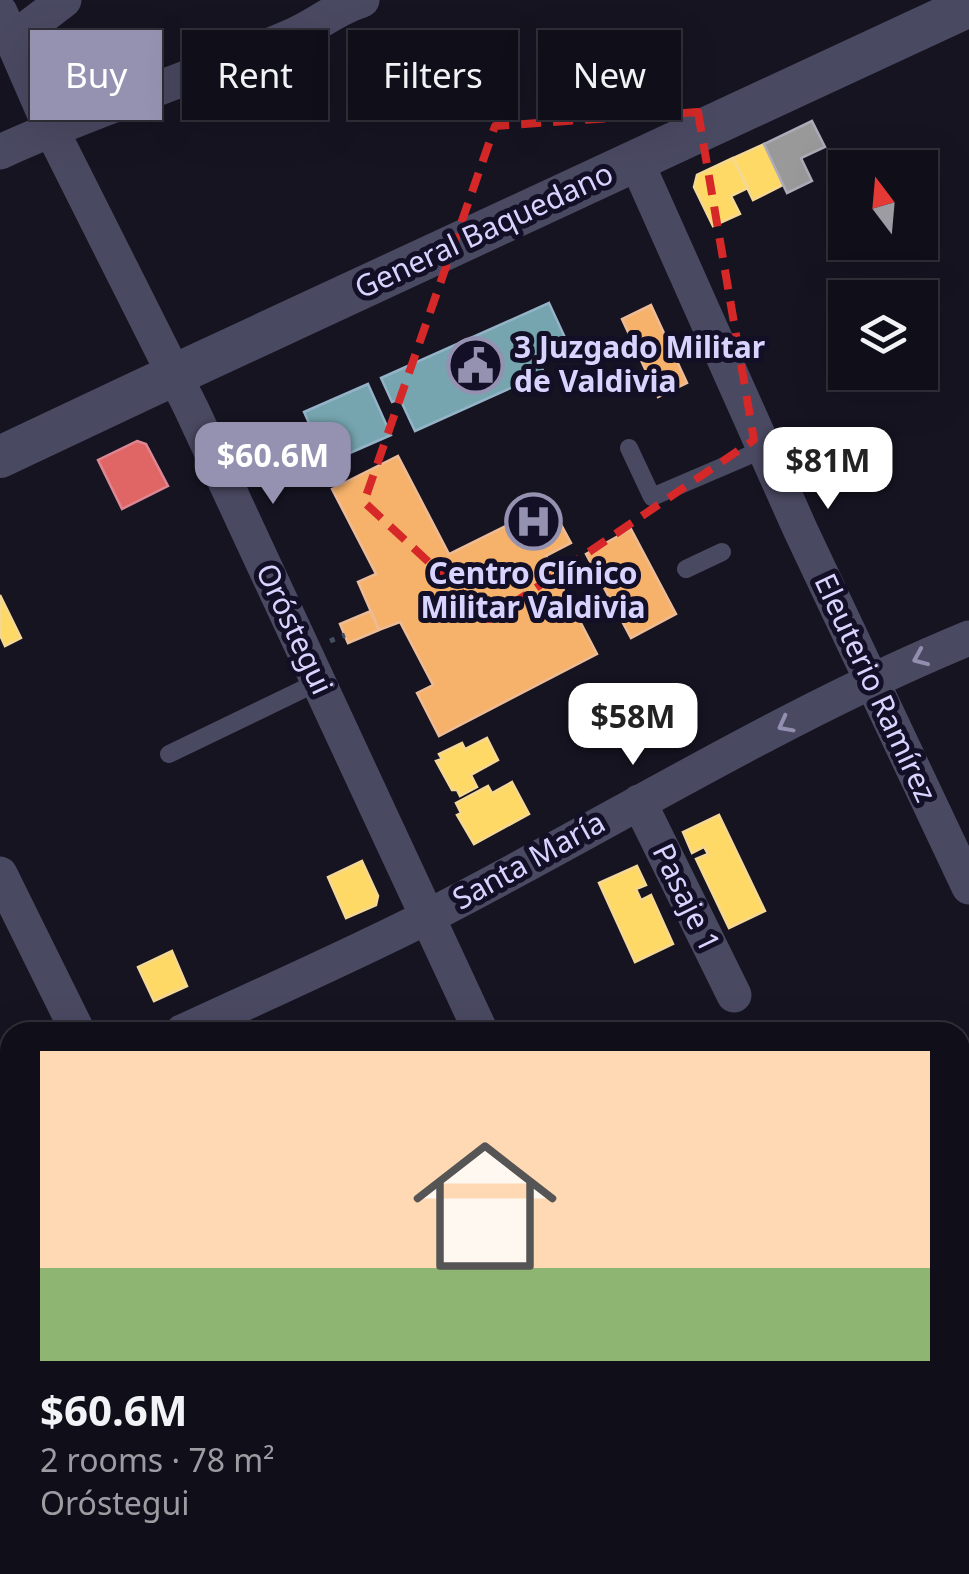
<!DOCTYPE html>
<html lang="en">
<head>
<meta charset="utf-8">
<style>
  body { margin:0; font-family:"Noto Sans",sans-serif; background:#1e1d26; color:#f1f3f6; height:100vh; display:flex; flex-direction:column; font-size:38px; white-space:nowrap }
  * { box-sizing:border-box; margin:0 }
  p { font-size:32px; color:#9c9ca2 }
  .icon { flex:none; width:55px; height:55px; fill:none; stroke:currentColor; stroke-width:2; stroke-linecap:round; stroke-linejoin:round }
  .map { position:relative; flex:1; overflow:hidden }
  .drawer { position:absolute; left:0px; top:1022px; width:970px; height:552px; display:flex; flex-direction:column; background:#100f19; border-radius:30px 30px 0 0; box-shadow:0 10px 40px #0002,0 0 0 2px #302f38 }
  .drawer>* { flex:none }
  .banner { position:absolute; left:30px; top:30px; width:910px; height:90px; display:flex; gap:20px }
  .needle { width:65px; rotate:344deg }
  .controls { position:absolute; left:828px; top:150px; display:grid; gap:20px }
  .controls a { display:grid; place-items:center; width:110px; height:110px; border-radius:0px; background:#100f19; box-shadow:0 10px 40px #0002,0 0 0 2px #302f38; font-size:50px }
  .price { position:absolute; translate:-50% -85px; padding:0 22px; border-radius:20px; background:#fff; color:#222; font-size:32px; line-height:65px; filter:drop-shadow(0 2px 5px #0008) }
  .price::after { content:''; position:absolute; left:50%; top:60px; width:30px; height:22px; margin-left:-15px; background:inherit; clip-path:polygon(0 0,100% 0,50% 100%) }
  .price.selected { background:#9591b1; color:#fff }
  ul { padding:0; list-style:none }
  li { display:grid; align-content:center; gap:20px; height:530px; padding:0 40px }
  li span { display:grid; place-items:center; height:310px; border-radius:0px; color:#555 }
  li>.icon { margin-inline-start:auto }
  span .icon { width:180px; height:180px; fill:#fffc; stroke-width:1 }
  li b { font-size:42px }
  .pill { padding:0 35px; border-radius:0px; background:#100f19; box-shadow:0 10px 40px #0002,0 0 0 2px #302f38; font-size:35px; line-height:90px }
  .pill.selected { background:#9591b1; color:#fff }
  .map>svg:first-child { display:block }
  .homes { fill:#ffd966; stroke:#f4d894; stroke-width:2.5 }
  .shops { fill:#e06666; stroke:#de8794; stroke-width:2.5 }
  .health { fill:#f6b26b; stroke:#edbc97; stroke-width:2.5 }
  .public { fill:#76a5af; stroke:#94b3c7; stroke-width:2.5 }
  .industry { fill:#999; stroke:#acabb8; stroke-width:2.5 }
  .lines { fill:none; stroke-linecap:round; stroke-linejoin:round }
  .path { stroke:#44505f; stroke-width:5; stroke-dasharray:5 8; stroke-linecap:butt }
  .service { stroke:#4a4962; stroke-width:18 }
  .minor { stroke:#4a4962; stroke-width:35 }
  .tertiary { stroke:#4a4962; stroke-width:42 }
  .secondary { stroke:#575674; stroke-width:48 }
  .oneway { stroke:#928eb0 }
  .marked { fill:none; stroke:#d62828; stroke-width:8; stroke-dasharray:20 12; stroke-linejoin:round }
  .labels { text-anchor:middle; stroke-width:10; stroke-linejoin:round; paint-order:stroke }
  .street-label { font-size:30px; fill:#d9d4ff; stroke:#130f26 }
  .poi-label { font-size:30px; font-weight:bold; fill:#d9d4ff; stroke:#130f26; text-anchor:start }
</style>
</head>
<body>
<div class="map">
<svg width="969" height="1574" viewBox="0 0 969 1574">
  <rect width="100%" height="100%" fill="#161421"/>
  <path class="homes" d="M764,144L783,185L753,200L733,158Z
    M733,158L748,188L731,196L740,214L713,226L694,187L697,175Z
    M0,595L21,638L5,646L0,635Z
    M487,738L498,760L471,775L477,787L460,796L457,790H452L436,761L442,759L439,754L462,743L465,749Z
    M512,782L529,814L474,844L457,815L461,813L456,803L488,786L492,793Z
    M719,815L765,911L729,928L696,859L708,854L704,847L692,853L683,832Z
    M362,861L378,896L376,905L346,918L328,877Z
    M637,866L646,885L636,889L641,900L651,895L673,944L635,962L599,883Z
    M172,951L187,986L154,1001L138,967Z"/>
  <path class="shops" d="M137,441L146,444L168,486L122,509L98,460Z"/>
  <path class="health" d="M651,305L687,383L658,397L622,319Z
    M398,456L449,554L550,504L571,543L546,556L597,654L439,736L417,693L433,685L400,622L379,630L358,582L376,574L332,489Z
    M631,529L676,614L631,638L586,554Z
    M371,611L379,630L348,643L340,624Z"/>
  <path class="public" d="M549,303L568,344L537,357L544,373L415,431L400,399L392,402L381,378Z
    M368,384L391,435L327,463L304,412Z"/>
  <path class="industry" d="M812,121L825,147L801,158L812,181L787,193L764,144Z"/>
  <g class="lines">
    <path class="path" d="M330,641L345,635"/>
    <path class="service" d="M629,448L652,497L764,449
      M686,569L722,552
      M169,754L318,682
      M731,1565L735,1574"/>
    <path class="minor" d="M0,12L51,129L191,408L481,1032
      M13,39L64,0
      M0,152C96,108 197,77 294,35C319,24 334,9 362,0
      M636,161L800,529L969,887
      M639,802L734,995
      M0,874L78,1032
      M182,1032C264,994 348,957 429,916C609,824 782,715 969,638
      M0,1120L10,1115
      M0,1523L10,1518
      M342,1565L347,1574"/>
    <path class="tertiary" d="M0,457L142,390L969,6"/>
    <path class="secondary" d="M960,1201L969,1197
      M431,1574L438,1565"/>
  </g>
  <defs><path id="oneway-chevron" d="M-2-3.5L2.5 0L-2 3.5" fill="none" stroke-width="1.6" stroke-linecap="round" stroke-linejoin="round" transform="scale(2.5)"/></defs>
  <g class="oneway">
    <use href="#oneway-chevron" transform="translate(920 658) rotate(157)"/>
    <use href="#oneway-chevron" transform="translate(785 725) rotate(152)"/>
  </g>
  <path class="marked" d="M698,112L754,440L490,619L364,502L495,126Z"/>
  <defs>
    <symbol id="civic-ring" viewBox="-11 -11 22 22"><circle r="9.5" fill="#130f26" stroke="#9591b1" stroke-width="1.5"/><path d="M-.6-6.5H3V-4.5H.6V-3L4-1V1h2V6H-6V1h2V-1L-.6-3ZM-1.2 2.5V6h2.4V2.5Z" fill="#9591b1"/></symbol>
    <symbol id="hospital-ring" viewBox="-11 -11 22 22"><circle r="9.5" fill="#130f26" stroke="#9591b1" stroke-width="1.5"/><path d="M-5-5h3v3.5h4V-5h3V5h-3V1.5h-4V5h-3Z" fill="#9591b1"/></symbol>
  </defs>
  <g fill-rule="evenodd">
    <use href="#civic-ring" x="444" y="334" width="63" height="63"/>
    <use href="#hospital-ring" x="502" y="490" width="63" height="63"/>
  </g>
  <g class="labels">
    <g class="street-label">
      <text transform="translate(484 231) rotate(-25)" y="10">General Baquedano</text>
      <text transform="translate(294 629) rotate(65)" y="10">Oróstegui</text>
      <text transform="translate(875 688) rotate(65)" y="10">Eleuterio Ramírez</text>
      <text transform="translate(529 861) rotate(-29)" y="10">Santa María</text>
      <text transform="translate(686 898) rotate(64)" y="10">Pasaje 1</text>
    </g>
    <g class="poi-label">
      <text x="514" y="358">3 Juzgado Militar<tspan x="514" dy="34">de Valdivia</tspan></text>
      <text x="533" y="584" text-anchor="middle">Centro Clínico<tspan x="533" dy="34">Militar Valdivia</tspan></text>
    </g>
  </g>
</svg>
<div class="controls">
<a><svg class="needle" viewBox="-14 -14 28 28"><path d="M0-13l5 13h-10z" fill="#e53935"/><path d="M0 13l5-13h-10z" fill="#9c9ca2"/></svg></a>
<a><svg class="icon" aria-label="layers" viewBox="0 0 24 24"><path d="M12 4l9 5-9 5-9-5zM3 14l9 5 9-5"/></svg></a>
</div>
<b class="price selected" style="left:273px;top:507px">$60.6M</b>
<b class="price" style="left:828px;top:512px">$81M</b>
<b class="price" style="left:633px;top:768px">$58M</b>
<div class="banner">
<a class="pill selected">Buy</a>
<a class="pill">Rent</a>
<a class="pill">Filters</a>
<a class="pill">New</a>
</div>
<section class="drawer">
<ul>
<li><span style="background:linear-gradient(#ffd9b3 70%,#8fb573 0)"><svg class="icon" aria-label="home" viewBox="0 0 24 24"><path d="M3 11l9-7 9 7M6 9v11h12V9"/></svg></span><div><b>$60.6M</b><p>2 rooms · 78 m²</p><p>Oróstegui</p></div></li>
</ul>
</section>
</div>
</body>
</html>
